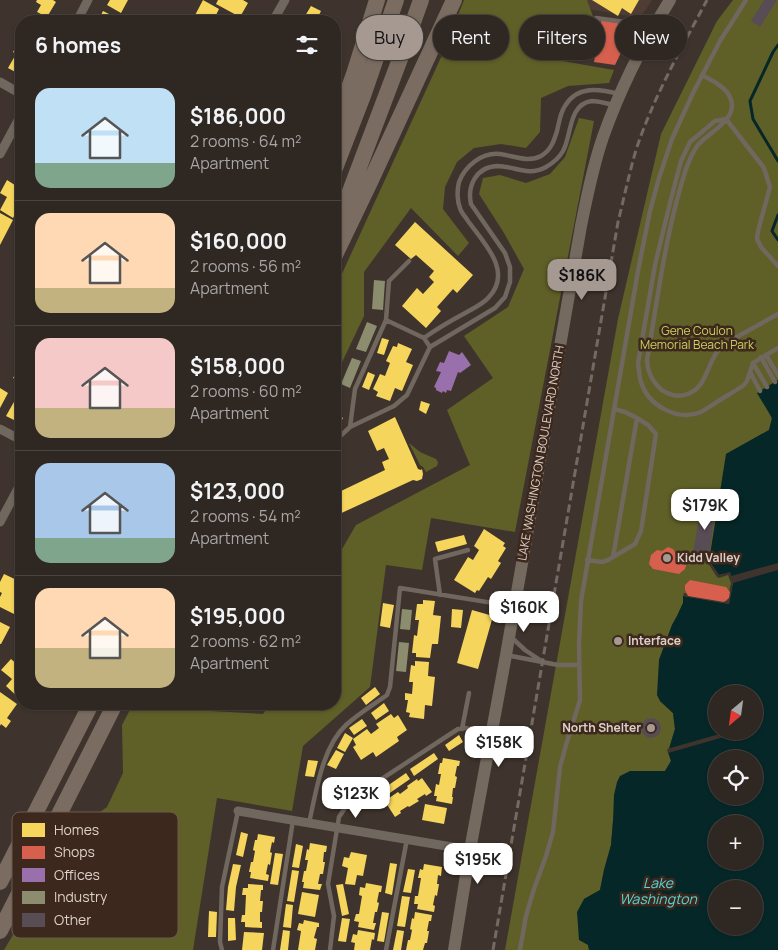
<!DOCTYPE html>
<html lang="en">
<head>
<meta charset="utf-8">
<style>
  body { margin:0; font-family:Manrope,sans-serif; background:#372f2a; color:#f1f3f6; height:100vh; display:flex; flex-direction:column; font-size:19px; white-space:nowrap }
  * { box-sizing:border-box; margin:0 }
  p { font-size:16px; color:#a7a5a5 }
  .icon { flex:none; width:28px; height:28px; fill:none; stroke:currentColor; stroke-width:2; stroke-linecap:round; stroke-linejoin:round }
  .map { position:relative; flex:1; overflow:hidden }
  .sheet { position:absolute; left:15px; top:15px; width:326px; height:695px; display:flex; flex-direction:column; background:#2f2722; border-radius:20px; box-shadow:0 1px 4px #0004,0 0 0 1px #4a4440 }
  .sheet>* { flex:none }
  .banner { position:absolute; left:356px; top:15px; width:346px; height:45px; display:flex; gap:10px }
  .needle { width:32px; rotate:209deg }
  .fabs { position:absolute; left:708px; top:685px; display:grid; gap:10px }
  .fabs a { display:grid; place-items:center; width:55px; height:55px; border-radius:50%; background:#2f2722; box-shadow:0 1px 4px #0004,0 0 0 1px #4a4440; font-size:25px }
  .price { position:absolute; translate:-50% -42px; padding:0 11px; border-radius:10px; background:#fff; color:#222; font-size:16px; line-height:32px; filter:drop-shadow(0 1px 2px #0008) }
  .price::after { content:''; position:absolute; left:50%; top:30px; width:15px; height:11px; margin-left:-8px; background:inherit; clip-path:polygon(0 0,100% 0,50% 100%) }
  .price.active { background:#a69992; color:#111 }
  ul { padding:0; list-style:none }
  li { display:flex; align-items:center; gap:15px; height:125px; padding:0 20px }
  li+li { border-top:1px solid #4a4440 }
  li span { display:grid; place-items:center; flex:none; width:140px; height:100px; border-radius:15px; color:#555 }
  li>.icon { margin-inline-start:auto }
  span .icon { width:60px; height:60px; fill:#fffc; stroke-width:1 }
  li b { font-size:21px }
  h2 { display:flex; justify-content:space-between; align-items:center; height:60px; padding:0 20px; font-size:21px }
  .chip { padding:0 18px; border-radius:22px; background:#2f2722; box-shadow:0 1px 4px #0004,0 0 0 1px #4a4440; font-size:18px; line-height:45px }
  .chip.active { background:#a69992; color:#111 }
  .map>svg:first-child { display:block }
  .commercial { fill:#4e3c35 }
  .green { fill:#5f5f28 }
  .water { fill:#062728; fill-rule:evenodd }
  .pier { fill:#3f342d }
  .homes { fill:#f6d55c }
  .shops { fill:#d6604d }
  .offices { fill:#9970ab }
  .industry { fill:#8c8c6e }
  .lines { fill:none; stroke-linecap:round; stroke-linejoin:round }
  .stream { stroke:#062728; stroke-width:3 }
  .building { fill:#594d55 }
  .lane { stroke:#70675e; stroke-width:4.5 }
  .street { stroke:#70675e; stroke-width:9 }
  .secondary { stroke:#756a5f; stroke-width:12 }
  .highway { stroke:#7a6c60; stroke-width:16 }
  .rail { stroke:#726a63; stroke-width:3; stroke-dasharray:8 4; stroke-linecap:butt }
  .poi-dot { fill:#a69992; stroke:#3c281c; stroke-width:2 }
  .labels { text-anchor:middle; stroke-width:5; stroke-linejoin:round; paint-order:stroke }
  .park-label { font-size:12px; fill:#ccd15e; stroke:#3c281c }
  .street-label { font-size:12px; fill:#ddd0c8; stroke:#3c281c }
  .poi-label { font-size:12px; font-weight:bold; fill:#ddd0c8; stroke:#3c281c; text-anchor:start }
  .water-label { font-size:14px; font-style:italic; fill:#58d6db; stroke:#3c281c }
  .key { fill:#3c281c; stroke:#6c5a50; stroke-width:1 }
  .key-label { font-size:14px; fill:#ddd0c8 }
</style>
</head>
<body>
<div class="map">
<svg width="778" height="950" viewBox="0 0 778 950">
  <rect width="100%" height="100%" fill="#3f342d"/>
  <path class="commercial" d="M537,0H652L640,18Z"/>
  <path class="green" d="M464,0H587L594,19L545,16V58L614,70L609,83L568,86L541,98L540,132L526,148L501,144L474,148L457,162L445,187L443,209L469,243L458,256L411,208L364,272V316L335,377V289L443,53Z
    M733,0H778V380L760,391L772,419L769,430L726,454L730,572L733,583L729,604L683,596V603L677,616L672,625L659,660L660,701L673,713L675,729L668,752L671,761L665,771H650L613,821L611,845L604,870L600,890L584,899L589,950H505L618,319L661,134L717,21Z
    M579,118L594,121L515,532L431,518L422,570L386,565L370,687L303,746L292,811L217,798L193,950H4L75,830L107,807L123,773L122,725L133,704H196L193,710L263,714L270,704H335V605L336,603L335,602V561L356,525L470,465L447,410L493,378L464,336L508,307L524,269L504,233L479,194L483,178L500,175L526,183L550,174L565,157Z
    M409,443L420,452L436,459L438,462L437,466L426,472L423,467L420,465Z"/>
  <path class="water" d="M778,380V950H589L588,945L579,940L577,912L584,899L600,890L604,870L611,845L613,821L614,795L617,782L620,776L630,771H665L671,761L668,752L675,729L673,713L660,701L657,695L659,660L672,625L677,616L683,603V596L729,604L733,583L730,573L719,575L709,561L726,454L769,430L772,418L757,393ZM716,694H754V731H716ZM716,759H754V796H716ZM716,824H754V861H716ZM716,889H754V926H716Z"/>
  <path class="pier" d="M709,561L719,575L730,572L731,576L778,563V570L733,583L729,604L683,596L684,593L727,601L731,583L728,575L719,578L717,577L708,563Z
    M730,731H745L668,753L667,749Z"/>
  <path class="homes" d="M37,0H53L56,2L47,17L37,12L41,5L36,2Z
    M110,0H128L121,13L107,5Z
    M203,0L219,9L214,19L207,15L204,21H196L193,19Z
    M218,0H243L248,3L240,17L216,4Z
    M592,0H639L631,14L622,8L618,16Z
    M311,6L321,11L317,19L322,21H302Z
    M103,11L123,21H98Z
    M18,43L21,45V70L19,74L8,68L16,54L13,52Z
    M7,180L21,189V203L13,218L0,210L7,197L0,193Z
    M0,213L13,220L0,245Z
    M415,222L473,275L457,293L453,289L437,307L441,311L426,328L402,306L417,288L423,294L434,282L429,277L434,271L416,255L411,259L395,245Z
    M382,338L389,340L384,355L377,353Z
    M398,343L412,349L406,362L413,365L402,391L395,388L390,401L376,396L378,392L373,389L380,374L385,376L390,363L386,361L393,346L397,347Z
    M21,364V382L13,378Z
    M368,372L375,375L369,390L362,387Z
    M0,388L8,393L0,408Z
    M19,393L21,394V417L18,422L6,416Z
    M421,401L430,404L426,414L419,410Z
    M335,413L343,418L335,432Z
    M395,417L418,469L421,470L422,469L423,474L422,479L417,481L413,480L335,516V483L339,492L385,470L382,462L389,459L384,448L377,451L368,431Z
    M484,529L505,543L503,546L506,548L498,561L501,563L491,579L488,577L479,591L477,590L475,593L454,580L468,557L473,560L479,550L474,546Z
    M464,535L467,544L438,552L435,542Z
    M4,574L21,582V601L14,614L0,607V597L2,593L0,592V582Z
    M423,600L435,601L433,615L441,616L438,644H432L430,658L416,657V653H412L414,635L417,636L419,620H415L417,604H423Z
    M383,603L394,605L390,628L380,626Z
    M452,609L463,610L461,628L451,627Z
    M472,610L493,616L478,669L457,663Z
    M0,622L10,627L1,644H0Z
    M11,659L21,668V700L6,686L12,679L1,670Z
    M415,661L429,662L428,676L435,677L432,706L425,705L424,719L409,717L410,713L406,712L408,700H405V693L412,694L413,682H409L411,665L415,666Z
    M375,687L380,694L366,705L361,698Z
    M0,692L17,704L7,718L11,721L6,728L1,724L0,726Z
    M384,703L389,711L376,720L371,713Z
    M391,714L394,718L398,715L407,730L397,737L399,741L376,757L373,752L361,760L353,747L356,745L353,739L367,729L371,734L379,728L376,724Z
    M362,719L367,726L354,735L349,728Z
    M345,733L353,738L345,752L337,748Z
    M459,735L463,742L449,751L445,745Z
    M336,750L344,754L336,769L327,765Z
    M434,753L438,759L414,776L410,769Z
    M443,758L460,761L459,766H457L455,776L457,777L455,788H453L452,797H453L452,804L436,801L437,796H434L436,784L439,785L441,774H438L440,763H442Z
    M308,760L318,761L314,777L305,776Z
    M406,773L410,779L384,797L380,791Z
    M422,778L432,792L426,796L425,794L417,799L419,801L409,807L408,806L400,811L401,813L395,817L386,803L390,800L389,798L398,792L400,794L408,788L407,786L417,779L418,781Z
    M377,793L381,799L367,809L363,803Z
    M425,804L447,808L444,824L422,820Z
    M241,832L248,834L243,857L236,855Z
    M258,834L275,837L274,843L272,842L270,852L272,853L270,865L268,864L266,874L269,875L268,881L250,878L251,872H249L251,862H253L255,851L253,850L255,840H257Z
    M310,843L327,846L326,852H324L323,862H325L323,874H320L318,884H322L320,890L303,888L304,882H302L304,871H306L308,860H305L307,849L309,850Z
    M296,844L303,846L299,868L292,867Z
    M351,852L367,855L363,876L357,875L355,885L345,884L348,868L342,866L344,857L349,858Z
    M275,853L283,854L278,885L270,884Z
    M390,863L397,864L392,895L385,893Z
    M233,864L241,865L236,887L234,911L226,910L228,887Z
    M424,864L442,867L441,876L438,875L437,884H439L437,896L435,895L433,905L435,906L434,912L417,909L418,904H414L415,896H418L421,878H418L420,869L423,870Z
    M408,869L415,870L411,893L403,892Z
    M292,870L299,871L294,902L287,901Z
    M366,883L382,886L381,892H379L377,902L379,903L377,912H375L373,923H376L374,930L358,927L359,922L354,921L356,914H359L362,896L359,895L360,887L365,888Z
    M248,884L263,885V890H261L260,901H263L262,912H260V922H262V928L245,927V922H241L242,915H245L246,895H242L243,888H248Z
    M343,884L349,914L342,916L336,885Z
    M302,892L319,895L315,917L298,914Z
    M402,896L410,897L405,927L397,926Z
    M286,904L293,905L291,928L283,927Z
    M209,911L217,912L216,937H208Z
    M382,912L389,913L384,942L377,941Z
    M415,912L432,915L431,921H429L427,931H429L427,943H425L423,950H406L408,940H410L412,930L410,929L412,918L414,919Z
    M228,918H235L236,940L228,941Z
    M342,918L350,919L346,942L338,941Z
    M304,920L319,923V927H317L314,938L317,939L315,950H298L301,931L297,930L299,923L303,924Z
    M283,930L290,931L288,950H280Z
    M358,930L375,933L374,940L372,939L370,950H354L355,943L351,942L353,934L357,935Z
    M397,930L404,931L401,950H393Z
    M244,932L264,933L262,950H242Z"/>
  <path class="shops" d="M601,20L618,23L632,30L615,65L594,62Z
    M668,547L673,549L676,554H682L687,562L685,569L679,574L653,569L649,564L651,555L657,550L662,551Z
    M690,580L726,587L730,592L729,598L724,602L688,596L685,590V585Z"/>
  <path class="offices" d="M449,351L459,355L462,352L471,365L460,373L458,372L451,391L447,390L446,393L443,391L442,393L436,390V388L434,387L441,372L436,371L440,362L444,363Z"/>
  <path class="industry" d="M374,280L385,281L383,310L372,309Z
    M367,322L377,326L366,352L356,349Z
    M352,358L361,361L350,388L341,384Z
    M402,609L412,610L410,630L400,629Z
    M399,642L409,643L406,672L396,671Z"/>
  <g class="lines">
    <path class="stream" d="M778,45L773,52L750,101L753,119L778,161
      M778,215L772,231L778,240"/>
  </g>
  <path class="building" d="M764,0H777L760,27L751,21Z
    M579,23L590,24L586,44L576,42Z
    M706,500L713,502L716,507L709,556L704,561L696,559L693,553L701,505Z
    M641 728a10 10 0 1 1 20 0a10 10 0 1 1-20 0Z"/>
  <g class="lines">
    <path class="lane" d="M562,20L561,52L589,53L596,18L653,26
      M702,75C715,82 732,90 732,106C732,122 706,135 698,145C692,152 689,162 686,169C666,230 658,297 647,360C648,363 647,368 649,371C651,379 659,389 665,392C673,396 680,397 688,394C704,388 706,371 714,357C717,351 721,347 726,343L778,314
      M726,119L715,121L690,142L681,161L670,203L655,265L638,363C639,369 639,376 641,382C648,405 677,422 701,412C705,410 710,406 714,404C724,397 734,392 744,385L747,381L753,363L778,348
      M726,119L764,168L770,187L758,231L757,239L761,247L778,266
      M386,320L424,338L430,347
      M424,338C438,328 452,320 467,312C474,308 483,304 489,297C513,271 484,243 468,221C466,217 461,213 460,208C457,201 457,190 459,182C465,166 482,152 500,154C514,156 528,163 541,156C551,150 554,141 557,131C559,123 560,113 565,106C577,85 600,89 619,94
      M766,355L778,375
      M761,357L775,382
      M753,363L767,387
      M750,372L760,391
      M614,409L625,412L637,418
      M350,427L355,389L386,320L389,281L409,261
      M335,441L350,427L394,406L407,395L430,347L495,308L505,297L510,282V267L505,253L471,204C467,186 476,167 497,166C515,166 528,177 546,167C553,163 559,158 563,151C572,135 568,104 592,101C599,101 607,104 615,105
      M587,560L602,562L608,560L635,544L641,531L656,434L648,425L637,418L613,557
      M440,595L435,559L468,550
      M511,637L525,650L540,660
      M506,655L558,665H579
      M462,729L469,693
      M309,823C316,793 322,747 346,725C358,714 373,705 387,695L390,687L400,588L512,606
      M222,950L220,942L222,887L238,811
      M273,950L293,820
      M330,950L334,916L328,884L339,817L351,799L458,729L465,728L490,733
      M386,950L407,839
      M520,950L526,916L534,889L546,856L553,832L560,767L566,745L580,700L579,644L581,601L638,271L650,211L659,178L672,139L693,93L720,41L746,0"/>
    <path class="street" d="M77,21L88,0
      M273,21L285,0
      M0,82L21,94
      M0,154L21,115
      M0,429L21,440
      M0,522L21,483
      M238,811L470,850"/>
    <path class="secondary" d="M454,950L470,850L506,655L581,226C587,196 593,166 603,137C620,89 643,43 670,0"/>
    <path class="highway" d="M335,126L354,74L377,0
      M335,168L364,93L396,0
      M335,231L400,59L421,0
      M335,255L371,180L454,0
      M0,882L91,704
      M0,931L115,704"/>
    <path class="rail" d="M493,950L618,222C624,198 629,174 636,150C653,98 681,49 707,0"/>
  </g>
  <g class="poi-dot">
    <circle cx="667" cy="558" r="5"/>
    <circle cx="618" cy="641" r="5"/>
    <circle cx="651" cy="728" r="5"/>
  </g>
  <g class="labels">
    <g class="park-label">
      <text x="697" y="335">Gene Coulon<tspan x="697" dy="14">Memorial Beach Park</tspan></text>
    </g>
    <g class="street-label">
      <text transform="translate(541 453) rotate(-80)" y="4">LAKE WASHINGTON BOULEVARD NORTH</text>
    </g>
    <g class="poi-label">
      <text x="677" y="562">Kidd Valley</text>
      <text x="628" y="645">Interface</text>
      <text x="641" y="732" text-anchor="end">North Shelter</text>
    </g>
    <g class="water-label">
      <text x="658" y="888">Lake<tspan x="658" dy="16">Washington</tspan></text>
    </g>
  </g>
  <rect x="12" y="812" width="166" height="126" rx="8" class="key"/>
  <rect x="22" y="823" width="23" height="14" fill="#f6d55c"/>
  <rect x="22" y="846" width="23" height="13" fill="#d6604d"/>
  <rect x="22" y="868" width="23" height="14" fill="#9970ab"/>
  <rect x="22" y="891" width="23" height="13" fill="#8c8c6e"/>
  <rect x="22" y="913" width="23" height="14" fill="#594d55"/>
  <g class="key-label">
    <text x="54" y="835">Homes</text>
    <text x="54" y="857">Shops</text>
    <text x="54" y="880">Offices</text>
    <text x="54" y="902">Industry</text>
    <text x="54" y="925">Other</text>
  </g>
</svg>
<div class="fabs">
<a><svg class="needle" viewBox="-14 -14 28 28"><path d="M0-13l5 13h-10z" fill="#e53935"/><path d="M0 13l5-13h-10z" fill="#a7a5a5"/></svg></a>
<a><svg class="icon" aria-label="locate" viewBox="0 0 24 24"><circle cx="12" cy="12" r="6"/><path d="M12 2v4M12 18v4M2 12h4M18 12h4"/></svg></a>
<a>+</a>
<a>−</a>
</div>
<b class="price active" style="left:582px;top:301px">$186K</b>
<b class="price" style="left:705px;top:531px">$179K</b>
<b class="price" style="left:524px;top:633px">$160K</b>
<b class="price" style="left:499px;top:768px">$158K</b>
<b class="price" style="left:356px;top:819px">$123K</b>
<b class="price" style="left:478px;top:885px">$195K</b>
<div class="banner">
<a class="chip active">Buy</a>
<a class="chip">Rent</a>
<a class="chip">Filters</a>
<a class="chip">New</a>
</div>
<section class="sheet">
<h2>6 homes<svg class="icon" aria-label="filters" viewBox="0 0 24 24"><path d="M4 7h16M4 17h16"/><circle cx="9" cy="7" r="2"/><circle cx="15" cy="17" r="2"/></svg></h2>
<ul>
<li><span style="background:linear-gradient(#bfe0f5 75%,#7fa58c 0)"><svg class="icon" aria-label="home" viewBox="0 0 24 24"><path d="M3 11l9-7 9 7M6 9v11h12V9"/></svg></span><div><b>$186,000</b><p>2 rooms · 64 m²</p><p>Apartment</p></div></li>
<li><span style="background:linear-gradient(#ffd9b3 75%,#c2b280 0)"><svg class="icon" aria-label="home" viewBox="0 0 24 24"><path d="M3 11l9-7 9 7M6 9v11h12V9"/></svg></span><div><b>$160,000</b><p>2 rooms · 56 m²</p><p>Apartment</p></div></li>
<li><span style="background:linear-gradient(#f6c9c9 70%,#c2b280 0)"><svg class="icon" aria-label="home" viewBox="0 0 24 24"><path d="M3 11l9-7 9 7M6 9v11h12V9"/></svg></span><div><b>$158,000</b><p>2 rooms · 60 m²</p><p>Apartment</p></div></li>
<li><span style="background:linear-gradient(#a9c7e8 75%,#7fa58c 0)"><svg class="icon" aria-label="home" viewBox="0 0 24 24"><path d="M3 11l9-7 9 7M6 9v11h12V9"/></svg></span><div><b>$123,000</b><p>2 rooms · 54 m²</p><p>Apartment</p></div></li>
<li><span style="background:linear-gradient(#ffd9b3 60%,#c2b280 0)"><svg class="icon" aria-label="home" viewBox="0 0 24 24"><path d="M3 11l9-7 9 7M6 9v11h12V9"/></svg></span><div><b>$195,000</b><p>2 rooms · 62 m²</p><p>Apartment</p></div></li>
</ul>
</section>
</div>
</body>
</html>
